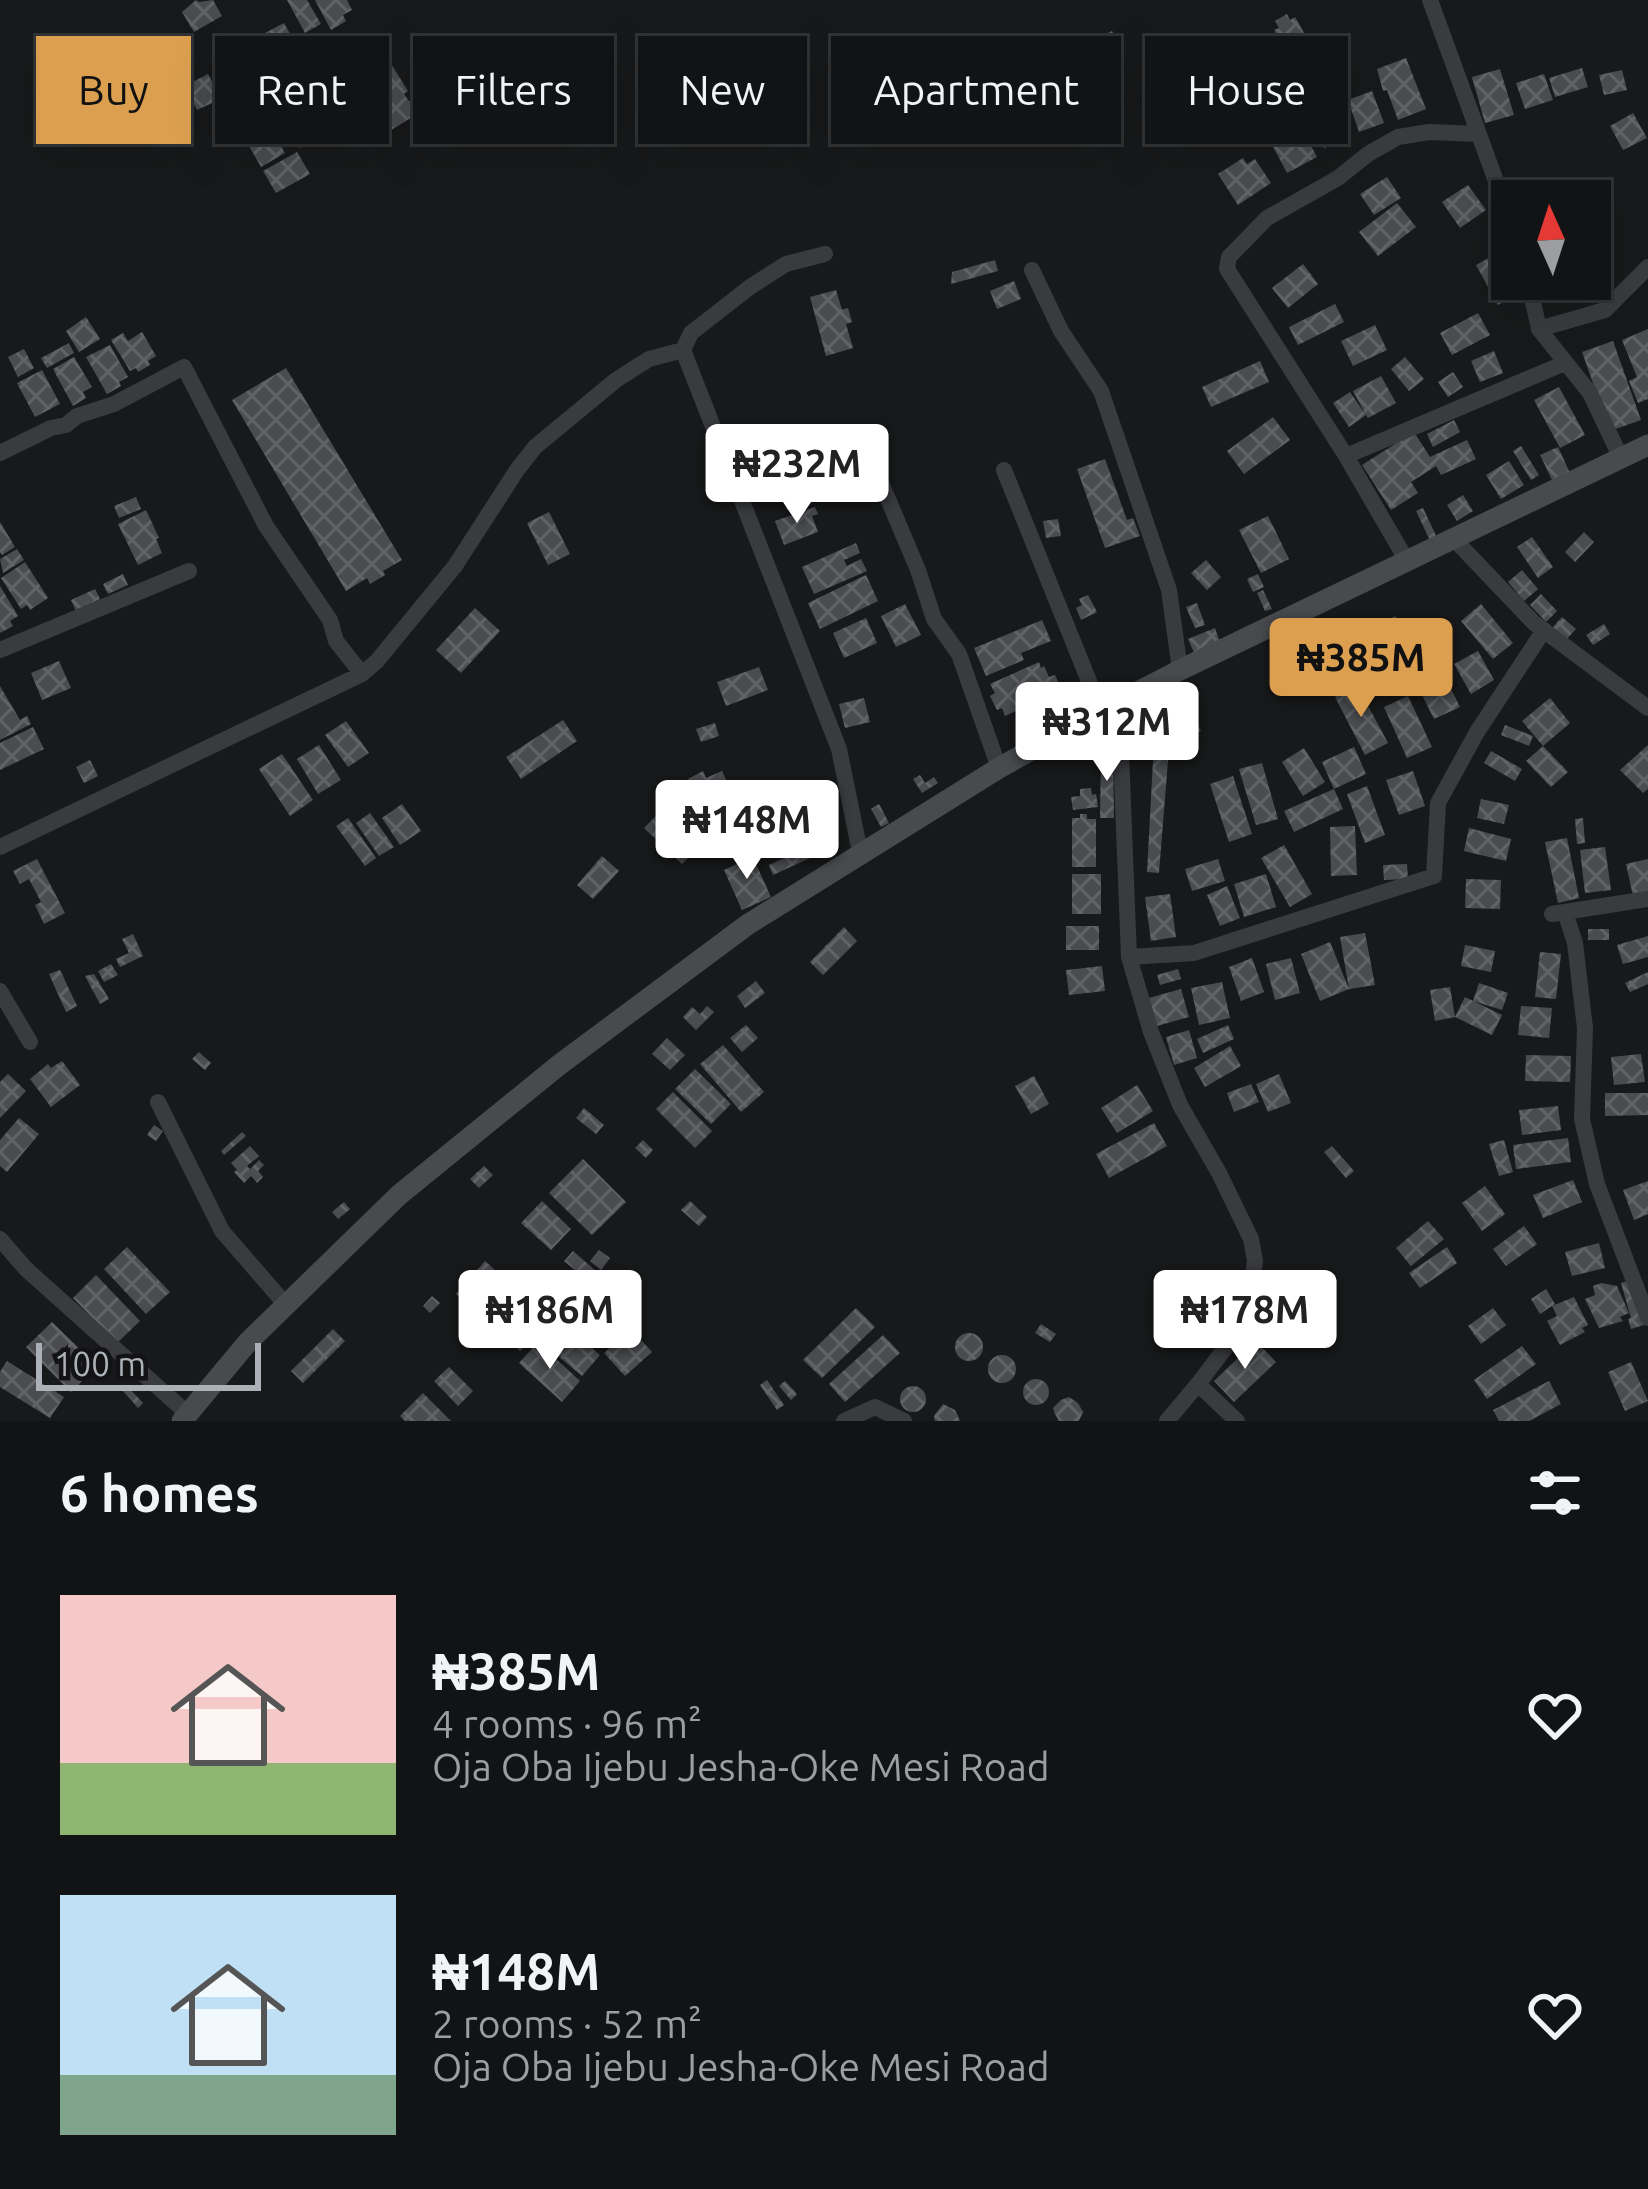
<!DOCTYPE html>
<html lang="en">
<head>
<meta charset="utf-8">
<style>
  body { margin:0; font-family:Ubuntu,sans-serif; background:#1b1c1d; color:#f1f3f6; height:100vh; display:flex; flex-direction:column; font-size:45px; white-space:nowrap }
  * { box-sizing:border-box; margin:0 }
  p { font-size:39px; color:#9c9ea0 }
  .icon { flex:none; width:66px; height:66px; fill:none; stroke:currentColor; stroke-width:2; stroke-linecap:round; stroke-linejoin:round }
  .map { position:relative; height:1421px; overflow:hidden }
  .details { display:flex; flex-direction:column; background:#121314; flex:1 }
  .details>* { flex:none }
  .top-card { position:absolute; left:36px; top:36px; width:1578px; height:108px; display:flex; gap:24px }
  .needle { width:78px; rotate:357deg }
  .controls { position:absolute; left:1491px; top:180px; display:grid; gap:24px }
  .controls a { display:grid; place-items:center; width:120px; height:120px; border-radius:0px; background:#121314; box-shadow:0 12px 48px #0002,0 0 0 3px #313234; font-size:60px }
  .scale { position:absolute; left:36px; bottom:30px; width:225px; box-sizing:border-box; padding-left:12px; border:6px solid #acb1b8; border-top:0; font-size:33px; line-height:42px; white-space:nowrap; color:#acb1b8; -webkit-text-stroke:9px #131315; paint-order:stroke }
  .price { position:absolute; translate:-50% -102px; padding:0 27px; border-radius:12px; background:#fff; color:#222; font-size:39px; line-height:78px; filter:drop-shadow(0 3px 6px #0008) }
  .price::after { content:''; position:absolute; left:50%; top:72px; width:36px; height:27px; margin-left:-18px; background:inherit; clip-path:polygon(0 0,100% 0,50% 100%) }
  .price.on { background:#db9f4f; color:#111 }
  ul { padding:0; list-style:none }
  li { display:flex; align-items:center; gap:36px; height:300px; padding:0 60px }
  li span { display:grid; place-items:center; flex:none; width:336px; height:240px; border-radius:0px; color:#555 }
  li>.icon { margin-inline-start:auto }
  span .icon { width:144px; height:144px; fill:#fffc; stroke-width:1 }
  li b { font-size:51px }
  h2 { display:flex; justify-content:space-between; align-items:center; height:144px; padding:0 60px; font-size:51px }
  .pill { padding:0 42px; border-radius:0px; background:#121314; box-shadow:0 12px 48px #0002,0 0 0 3px #313234; font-size:42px; line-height:108px }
  .pill.on { background:#db9f4f; color:#111 }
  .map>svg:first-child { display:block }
  .building { fill:url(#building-cross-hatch) }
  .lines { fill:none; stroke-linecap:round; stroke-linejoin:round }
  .minor { stroke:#3a3b3f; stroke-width:16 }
  .secondary { stroke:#484a4e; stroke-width:21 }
</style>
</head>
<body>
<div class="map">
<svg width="1648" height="1421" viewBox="0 0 1648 1421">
  <defs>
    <pattern id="building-cross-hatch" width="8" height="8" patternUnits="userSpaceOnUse" patternTransform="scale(3)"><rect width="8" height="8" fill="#4a4c4f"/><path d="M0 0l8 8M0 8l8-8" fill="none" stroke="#616366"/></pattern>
  </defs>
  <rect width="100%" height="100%" fill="#18191a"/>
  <path class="building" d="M196,0L199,2L213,0L222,16L194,32L182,12Z
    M287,0H307L321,24L305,33Z
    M315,0H347L352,10L343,15L346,21L331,30Z
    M1287,14L1290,20L1295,17L1320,61L1315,63L1320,71L1309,77L1306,71L1300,75L1274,30L1279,28L1275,21Z
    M284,23L299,50L276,62L261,35Z
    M1112,31L1124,57L1119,70L1106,77L1102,70L1094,73L1081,46Z
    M1406,58L1426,109L1398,120L1387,90L1383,91L1377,69Z
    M390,62L408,91L404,94L409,101L415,100L422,111L388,132L358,82Z
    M1582,68L1588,87L1555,97L1549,78Z
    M1500,69L1514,115L1485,123L1472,77Z
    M1622,70L1627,90L1604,95L1599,75Z
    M208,74L221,99L197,110L185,86Z
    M1544,74L1553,100L1525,109L1516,83Z
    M165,91L182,120L153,137L144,124L148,122L139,106Z
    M1372,91L1384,123L1359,132L1348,100Z
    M305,100L324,136L299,148L280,113Z
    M1337,104L1351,137L1324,148L1310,116Z
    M261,111L285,153L261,167L237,125Z
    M1633,113L1647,138L1623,150L1610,126Z
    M368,115L379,135L367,142L356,122Z
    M1301,127L1317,157L1287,173L1271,143Z
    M297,152L310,174L276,193L263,171Z
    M1243,158L1247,164L1255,159L1271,183L1238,205L1218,174Z
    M1387,177L1401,198L1374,215L1360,194Z
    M1468,185L1486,210L1460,228L1442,202Z
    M1397,203L1416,227L1378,256L1359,232Z
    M1494,255L1517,295L1498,305L1476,265Z
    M995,260L998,271L951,284L952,272Z
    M1303,264L1318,284L1288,308L1272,288Z
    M1567,279H1582L1586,287L1573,293Z
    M1014,281L1021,299L997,309L990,291Z
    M836,290L842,310L848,308L852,322L846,324L853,348L826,356L810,297Z
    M1335,304L1344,322L1298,345L1289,327Z
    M1478,313L1490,335L1452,355L1440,333Z
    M86,317L100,339L79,352L66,331Z
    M1375,325L1387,350L1353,366L1341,341Z
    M1648,329V399L1638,403L1629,381L1637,377L1622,340Z
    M142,332L156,356L148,361L150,365L138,372L136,368L130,371L111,340L123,333L128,341Z
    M1613,341L1641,420L1610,431L1582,352Z
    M69,343L74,353L47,368L41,358Z
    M110,345L128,377L119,382L121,386L107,394L86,357Z
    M24,349L34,368L18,377L8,357Z
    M1494,351L1503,373L1480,382L1471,361Z
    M74,357L92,387L83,392L86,398L73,406L53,369Z
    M1405,357L1424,379L1409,391L1391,369Z
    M1260,361L1269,382L1211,407L1202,387Z
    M286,368L402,560L383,571L385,575L370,584L367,578L346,591L232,400Z
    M42,370L60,404L35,417L17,383Z
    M1453,372L1463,387L1448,397L1438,382Z
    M1381,376L1396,403L1368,418L1366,415L1349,427L1333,403L1350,392L1366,415L1353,391Z
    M1559,387L1585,435L1560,448L1534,400Z
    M1273,417L1290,440L1244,474L1227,451Z
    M1454,420L1460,432L1433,447L1427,434Z
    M1414,432L1430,457L1467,440L1476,459L1441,475L1436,466L1411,482L1418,493L1391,510L1362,465Z
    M793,433L800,456L759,468L752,445Z
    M1521,446L1539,475L1531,480L1513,451Z
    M1558,447L1570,473L1553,482L1540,455Z
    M1105,459L1127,520L1133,518L1140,536L1105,548L1077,469Z
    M1509,461L1524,485L1501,499L1486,475Z
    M801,491L806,503L787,510L782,498Z
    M1463,495L1473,511L1457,521L1447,505Z
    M136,497L141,509L119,518L114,506Z
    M815,507L818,514L812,516L818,532L784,545L775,521Z
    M1423,508L1440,544L1433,547L1416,511Z
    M146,510L159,538L156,539L162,553L138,565L118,524Z
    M549,512L570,554L548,565L527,523Z
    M1268,516L1289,559L1261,573L1239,530Z
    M1058,519L1061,536L1046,538L1043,521Z
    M0,522L15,547L2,555L0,552Z
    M1584,532L1594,542L1575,562L1565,552Z
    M1532,537L1553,567L1538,578L1517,547Z
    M856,543L860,553L844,560L847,566L861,559L867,571L814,594L802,567Z
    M17,549L24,560L3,573L0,559Z
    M1206,560L1221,577L1207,590L1191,573Z
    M25,562L48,598L30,610L27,605L21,609L1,578Z
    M1522,570L1538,589L1524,601L1508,582Z
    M123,574L128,585L108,594L103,584Z
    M1258,574L1264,587L1253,592L1247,579Z
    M866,575L878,601L820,629L808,603Z
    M0,586L18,616L10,621L13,626L0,633Z
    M95,589L100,599L76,611L71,600Z
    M1263,590L1272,609L1265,611L1257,593Z
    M1541,594L1557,611L1546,622L1530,605Z
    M1088,595L1097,612L1081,620L1076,608L1082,605L1079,599Z
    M1197,603L1205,625L1195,628L1186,607Z
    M905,604L921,635L896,647L881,616Z
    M1481,604L1513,643L1493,659L1461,621Z
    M475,608L500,631L461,673L436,650Z
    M1395,616L1401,627L1389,634L1383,623Z
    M1562,617L1576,629L1565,641L1551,629Z
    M866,618L877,643L844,658L833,633Z
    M1042,620L1051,641L1021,653L1024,660L986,676L974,648Z
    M1604,624L1610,634L1593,645L1586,635Z
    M1424,626L1437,655L1413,666L1400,637Z
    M1215,628L1221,645L1195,655L1188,639Z
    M1299,647L1305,662L1289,668L1283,653Z
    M1384,648L1399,676L1372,690L1357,662Z
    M1478,651L1494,680L1471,694L1454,664Z
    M59,661L71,688L42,700L31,673Z
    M1039,662L1041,668L1044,666L1049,677L1055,675L1062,690L1005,716L1002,708L997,710L990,696L995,693L990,684Z
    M759,667L768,690L726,706L717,682Z
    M1445,677L1460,707L1434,719L1419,689Z
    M1357,685L1388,743L1365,755L1335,697Z
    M0,686L20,720L27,716L31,724L0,740Z
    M1408,696L1432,747L1407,758L1384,707Z
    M864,698L870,722L845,728L839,704Z
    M1550,698L1570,723L1543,746L1568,772L1551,787L1526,761L1543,746L1522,721Z
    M1194,718L1201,731L1169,748L1159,873L1147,872L1154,742H1163L1161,737L1184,727L1181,724Z
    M563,720L577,741L521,779L506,757Z
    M346,721L369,753L348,767L325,735Z
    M715,723L719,736L701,742L696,729Z
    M1505,725L1533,736L1529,746L1501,735Z
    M33,727L44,749L0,770V743Z
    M319,745L341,780L318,794L297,759Z
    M1648,745V789L1643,793L1620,770Z
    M1354,747L1366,774L1334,789L1322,762Z
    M1101,748H1113L1114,818H1100Z
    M1304,748L1325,782L1303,796L1282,762Z
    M1491,751L1522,769L1515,781L1484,763Z
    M282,754L313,800L290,816L259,769Z
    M90,760L98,776L84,783L76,767Z
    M1262,763L1278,819L1256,825L1239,769Z
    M703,771L706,778L722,771L730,788L699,803L688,779Z
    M1413,771L1425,806L1399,815L1386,780Z
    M920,775L925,783L934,777L938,783L922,793L913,779Z
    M1233,776L1252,834L1229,842L1210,784Z
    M1367,786L1385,835L1365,843L1347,794Z
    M1091,788L1092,795L1096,794L1098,807L1073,810L1071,797L1080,796V789Z
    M1334,789L1343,809L1294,832L1284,811Z
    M1481,799L1509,805L1504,824L1477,818Z
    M402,804L421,831L400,845L382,818Z
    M879,804L889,823L881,827L871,809Z
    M660,812L698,848L682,864L644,828Z
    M370,813L394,847L379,856L356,823Z
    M1080,814H1087V819H1096V867H1072V818H1080Z
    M348,818L376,858L365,866L336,826Z
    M1583,818L1585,843L1577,844L1575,819Z
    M1355,826L1357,875L1331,876L1330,827Z
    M1469,828L1511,839L1506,861L1464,851Z
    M825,834L832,848L773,875L769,865L786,857L784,853Z
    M1567,838L1579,898L1558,903L1545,842Z
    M1284,845L1312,894L1290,907L1261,858Z
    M1605,847L1611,890L1585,893L1580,850Z
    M751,853L771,897L742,910L724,870L739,863L737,859Z
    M602,856L619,871L593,899L577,885Z
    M37,859L65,913L44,924L35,905L41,902L29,879L20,884L13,871Z
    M1218,859L1225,881L1192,891L1185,869Z
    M1648,859V893L1633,896L1626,864Z
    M1407,864L1408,879L1384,880L1383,865Z
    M1072,874H1101V914H1072Z
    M1266,874L1276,907L1244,917L1234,884Z
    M1466,879L1501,880L1500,909L1465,908Z
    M1227,886L1240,918L1220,926L1207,895Z
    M1170,894L1176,937L1151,941L1145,897Z
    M1066,926H1099V950H1066Z
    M844,927L857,941L823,975L810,962Z
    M1588,929H1609V940H1588Z
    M1365,933L1375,985L1349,989L1340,937Z
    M133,934L143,956L120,967L116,959L129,953L122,939Z
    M1648,936V957L1623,964L1617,945Z
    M1330,942L1349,989L1320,1001L1301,954Z
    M1465,945L1495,951L1491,972L1461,966Z
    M1540,952L1561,954L1556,999L1535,997Z
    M1252,958L1264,992L1241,1001L1229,967Z
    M1291,958L1300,993L1275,1000L1266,964Z
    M111,964L118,975L104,982L98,971Z
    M1102,966L1105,991L1069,995L1066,970Z
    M1178,969L1181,979L1160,985L1157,975Z
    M60,970L77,1006L66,1012L49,974Z
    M1648,972V984L1630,992L1625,983Z
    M94,974L109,999L100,1004L85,976Z
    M756,981L765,993L745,1008L737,996Z
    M1222,982L1230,1018L1199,1025L1191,988Z
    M1479,983L1508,993L1502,1010L1473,1001Z
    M1450,987L1455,1017L1465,997L1502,1015L1492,1035L1455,1017L1435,1021L1430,990Z
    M1181,989L1189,1017L1157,1026L1149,998Z
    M707,1006L714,1012L696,1030L683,1017L692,1007L700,1014Z
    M1521,1006L1552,1008L1549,1038L1518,1035Z
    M746,1025L758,1038L742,1052L730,1038Z
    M1228,1025L1234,1039L1203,1053L1197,1039Z
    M1189,1030L1197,1058L1174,1065L1166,1037Z
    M667,1038L685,1055L670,1070L652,1054Z
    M723,1045L764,1092L741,1112L700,1064Z
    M1230,1046L1241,1066L1205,1087L1194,1068Z
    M199,1052L211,1063L205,1070L192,1059Z
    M1641,1054L1645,1082L1614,1085L1611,1057Z
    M1526,1055L1571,1056L1570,1082L1525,1081Z
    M62,1061L80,1085L51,1107L30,1079L48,1064L51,1068Z
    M695,1069L731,1104L711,1124L675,1089Z
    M8,1074L26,1091L0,1118V1082Z
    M1279,1074L1291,1103L1268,1112L1256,1084Z
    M1034,1076L1049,1104L1031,1114L1015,1086Z
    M1251,1084L1259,1102L1234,1112L1227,1093Z
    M1137,1085L1153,1111L1117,1133L1101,1108Z
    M673,1092L712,1131L695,1148L656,1109Z
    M1605,1093H1648V1115L1605,1116Z
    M1558,1106L1561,1130L1522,1135L1519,1110Z
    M584,1108L604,1125L596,1134L576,1118Z
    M19,1118L39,1134L7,1172L0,1166V1140Z
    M1154,1123L1167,1146L1109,1178L1096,1154Z
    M154,1125L163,1131L156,1141L147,1135Z
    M242,1132L246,1136L224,1155L221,1151Z
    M1568,1138L1571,1162L1516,1169L1513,1145Z
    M643,1140L653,1150L646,1158L635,1148Z
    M1504,1140L1513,1172L1499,1176L1489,1144Z
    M250,1146L259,1156L247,1166L250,1169L259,1160L264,1165L258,1171L263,1177L257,1183L251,1176L244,1183L234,1172L237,1170L231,1163Z
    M1332,1146L1354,1171L1346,1178L1324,1152Z
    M583,1159L626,1202L592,1235L549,1193Z
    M484,1166L493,1175L479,1188L470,1179Z
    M1573,1180L1582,1202L1543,1218L1533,1195Z
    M1648,1181V1214L1634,1220L1623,1190Z
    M1485,1186L1505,1214L1482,1231L1462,1203Z
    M542,1201L571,1229L551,1250L521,1223Z
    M690,1201L707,1217L699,1226L681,1210Z
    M344,1202L350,1209L338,1219L332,1212Z
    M1428,1221L1444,1239L1411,1266L1396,1248Z
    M1524,1226L1537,1244L1506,1266L1493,1249Z
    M1599,1243L1605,1268L1572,1276L1565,1252Z
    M127,1247L170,1292L146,1314L104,1269Z
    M1447,1247L1457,1263L1420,1288L1409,1273Z
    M599,1250L610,1258L601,1270L590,1261Z
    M573,1251L596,1271L588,1281L564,1261Z
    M485,1261L549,1319L520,1351L456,1294Z
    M96,1275L140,1321L117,1343L73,1298Z
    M1629,1281L1644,1325L1631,1329L1628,1319L1631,1318L1621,1283Z
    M1601,1283L1617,1286L1629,1313L1620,1317L1623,1321L1599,1328L1585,1299L1595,1295L1593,1286Z
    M1546,1289L1555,1304L1552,1306L1574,1297L1588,1325L1582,1328L1585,1332L1560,1345L1547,1321L1557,1316L1552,1306L1540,1314L1531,1299Z
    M432,1296L440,1303L430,1313L423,1306Z
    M856,1308L875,1327L822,1378L803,1360Z
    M1493,1308L1506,1325L1481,1344L1468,1326Z
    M557,1319L600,1355L582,1376L539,1340Z
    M52,1322L97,1366L71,1392L26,1347Z
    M1041,1324L1056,1334L1050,1342L1035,1333Z
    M333,1329L345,1341L303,1383L291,1371Z
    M631,1329L652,1352L625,1376L604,1353Z
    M955 1347a14 14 0 1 1 28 0a14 14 0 1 1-28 0Z
    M883,1335L900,1353L845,1402L829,1384Z
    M1256,1341L1276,1362L1234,1402L1214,1381Z
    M538,1342L580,1381L562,1402L519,1363Z
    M1522,1346L1536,1364L1487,1399L1474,1380Z
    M988 1369a14 14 0 1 1 28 0a14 14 0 1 1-28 0Z
    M7,1361L64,1397L50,1418L0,1387V1372Z
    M1631,1362L1648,1401L1625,1411L1608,1372Z
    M449,1367L473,1391L458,1406L434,1381Z
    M1023 1392a13 13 0 1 1 26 0a13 13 0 1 1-26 0Z
    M767,1380L784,1405L777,1410L760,1385Z
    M785,1381L797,1394L791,1400L779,1386Z
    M1549,1381L1561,1404L1529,1421H1499L1493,1410Z
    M900 1399a13 13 0 1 1 26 0a13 13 0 1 1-26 0Z
    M128,1387L143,1403L138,1408L123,1391Z
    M423,1393L451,1421H405L400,1416Z
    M1069,1397L1078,1403L1083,1412L1079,1421H1059L1055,1414L1053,1408L1061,1400Z
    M943,1404L955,1410L960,1421H935L934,1416Z"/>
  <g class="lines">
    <path class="minor" d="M1430,0L1512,225
      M825,254L786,264L750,287L691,333L683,350L839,749L861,857
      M1032,270L1061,331L1101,391L1169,590L1180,670
      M1528,279L1539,329L1590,393L1621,458
      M1539,329L1605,310L1648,267
      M0,453L51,428L66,425L77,416L114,404L184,367L266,526L330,620L336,641L362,674
      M1346,456L1565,363
      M1004,470L1101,711
      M880,480L918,570L934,619L959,654L999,768
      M1453,538L1534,623L1648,708
      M1407,561L1346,456L1227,269L1229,257L1267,218L1338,178L1368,154L1398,137L1429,132L1479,134
      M0,650L189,571
      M1119,702L1129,957L1151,1032L1180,1105L1219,1173L1251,1239L1255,1261L1248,1318L1198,1384L1237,1421
      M0,847L362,674L377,661L455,566L517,470L535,447L616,380L649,359L683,350
      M1565,912L1575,943L1585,1028L1582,1119L1597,1184L1648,1318
      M1552,914L1648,899
      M1129,957L1194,953L1434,876L1438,803L1477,732L1544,630
      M0,991L30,1042
      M158,1102L222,1231L287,1306
      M0,1239L26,1269L188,1414
      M844,1421L875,1407L904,1421
      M1167,1421L1198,1384"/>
    <path class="secondary" d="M182,1421L248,1342L399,1195L559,1065L747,925L999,768L1101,711L1180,670L1648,445"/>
  </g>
</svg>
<div class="controls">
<a><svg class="needle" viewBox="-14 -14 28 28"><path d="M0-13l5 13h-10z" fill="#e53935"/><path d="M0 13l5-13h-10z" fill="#9c9ea0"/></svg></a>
</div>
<div class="scale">100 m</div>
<b class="price" style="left:797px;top:526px">₦232M</b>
<b class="price on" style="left:1361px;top:720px">₦385M</b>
<b class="price" style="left:1107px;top:784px">₦312M</b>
<b class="price" style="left:747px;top:882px">₦148M</b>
<b class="price" style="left:550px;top:1372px">₦186M</b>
<b class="price" style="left:1245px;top:1372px">₦178M</b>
<div class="top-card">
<a class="pill on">Buy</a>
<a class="pill">Rent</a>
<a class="pill">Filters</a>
<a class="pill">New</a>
<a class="pill">Apartment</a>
<a class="pill">House</a>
</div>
</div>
<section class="details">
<h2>6 homes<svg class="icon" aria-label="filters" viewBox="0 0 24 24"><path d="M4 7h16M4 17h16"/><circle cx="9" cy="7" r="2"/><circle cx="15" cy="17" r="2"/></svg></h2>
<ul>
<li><span style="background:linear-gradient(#f6c9c9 70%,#8fb573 0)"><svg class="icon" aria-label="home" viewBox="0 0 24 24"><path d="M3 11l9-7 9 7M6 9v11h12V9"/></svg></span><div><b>₦385M</b><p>4 rooms · 96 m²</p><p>Oja Oba Ijebu Jesha-Oke Mesi Road</p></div><svg class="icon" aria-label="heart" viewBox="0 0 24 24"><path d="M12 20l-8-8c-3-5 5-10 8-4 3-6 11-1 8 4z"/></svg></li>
<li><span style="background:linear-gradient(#bfe0f5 75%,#7fa58c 0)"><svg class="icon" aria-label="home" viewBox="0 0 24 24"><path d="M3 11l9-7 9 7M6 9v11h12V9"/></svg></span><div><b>₦148M</b><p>2 rooms · 52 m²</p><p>Oja Oba Ijebu Jesha-Oke Mesi Road</p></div><svg class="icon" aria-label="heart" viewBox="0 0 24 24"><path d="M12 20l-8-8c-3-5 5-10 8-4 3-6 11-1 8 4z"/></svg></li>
</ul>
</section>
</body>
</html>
